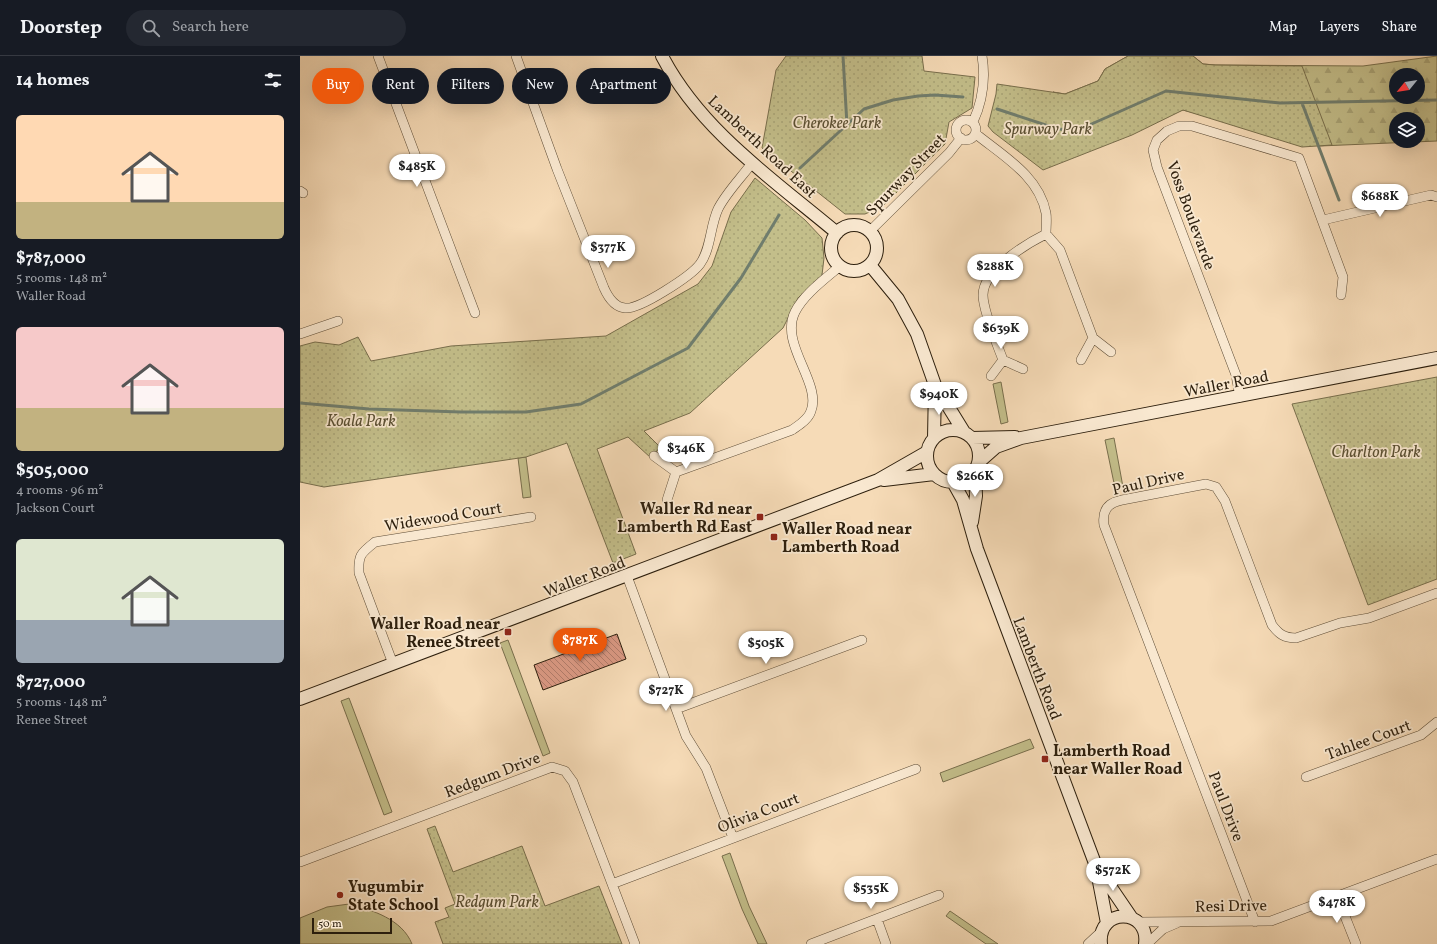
<!DOCTYPE html>
<html lang="en">
<head>
<meta charset="utf-8">
<style>
  body { margin:0; font-family:Vollkorn,serif; background:#242831; color:#f1f3f6; height:100vh; display:flex; flex-direction:column; font-size:15px; white-space:nowrap }
  * { box-sizing:border-box; margin:0 }
  p { font-size:13px; color:#9ea1a6 }
  .icon { flex:none; width:22px; height:22px; fill:none; stroke:currentColor; stroke-width:2; stroke-linecap:round; stroke-linejoin:round }
  .map { position:relative; flex:1; overflow:hidden }
  .panel { display:flex; flex-direction:column; background:#171b24; width:300px }
  .panel>* { flex:none }
  .guide { position:absolute; left:12px; top:12px; width:380px; height:36px; display:flex; gap:8px }
  .needle { width:26px; rotate:240deg }
  .buttons { position:absolute; left:1089px; top:12px; display:grid; gap:8px }
  .buttons a { display:grid; place-items:center; width:36px; height:36px; border-radius:50%; background:#171b24; box-shadow:0 4px 16px #0002; font-size:20px }
  .scale { position:absolute; left:12px; bottom:10px; width:80px; box-sizing:border-box; padding-left:4px; border:2px solid #2d1f0d; border-top:0; font-size:11px; line-height:14px; white-space:nowrap; color:#2d1f0d; -webkit-text-stroke:3px #f9e8d0; paint-order:stroke }
  .price { position:absolute; translate:-50% -34px; padding:0 9px; border-radius:14px; background:#fff; color:#222; font-size:13px; line-height:26px; filter:drop-shadow(0 1px 2px #0008) }
  .price::after { content:''; position:absolute; left:50%; top:24px; width:12px; height:9px; margin-left:-6px; background:inherit; clip-path:polygon(0 0,100% 0,50% 100%) }
  .price.on { background:#ea580c; color:#fff }
  ul { padding:0; list-style:none }
  li { display:grid; align-content:center; gap:8px; height:212px; padding:0 16px }
  li span { display:grid; place-items:center; height:124px; border-radius:6px; color:#555 }
  li>.icon { margin-inline-start:auto }
  span .icon { width:72px; height:72px; fill:#fffc; stroke-width:1 }
  li b { font-size:17px }
  h2 { display:flex; justify-content:space-between; align-items:center; height:48px; padding:0 16px; font-size:17px }
  .tag { padding:0 14px; border-radius:18px; background:#171b24; box-shadow:0 4px 16px #0002; font-size:14px; line-height:36px }
  .tag.on { background:#ea580c; color:#fff }
  header { display:flex; align-items:center; gap:24px; box-sizing:border-box; height:56px; padding:0 20px; background:#171b24; border-bottom:1px solid #363941 }
  header strong { font-size:19px }
  nav { display:flex; gap:22px; margin-inline-start:auto; font-size:14px }
  .search { width:280px; height:36px; background:#242831; display:flex; align-items:center; gap:10px; box-sizing:border-box; padding:0 14px; border-radius:22px; color:#9ea1a6; font-size:15px }
  main { display:flex; flex:1; min-height:0 }
  .map>svg:first-child { display:block }
  .grass { fill:#c3be8a; stroke:#786e4c }
  .forest { fill:url(#forest-firs); stroke:#786e4c; fill-rule:evenodd }
  .park { fill:url(#park-dots); stroke:#786e4c }
  .lines { fill:none; stroke-linecap:round; stroke-linejoin:round }
  .stream { stroke:#707d6d; stroke-width:3 }
  .building { fill:url(#building-back-hatch); stroke:#2d1f0d }
  .street-casing { stroke:#5f4e38; stroke-width:10 }
  .secondary-casing { stroke:#2d1f0d; stroke-width:14 }
  .street { stroke:#f9e8d0; stroke-width:9 }
  .secondary { stroke:#f9e8d0; stroke-width:12 }
  .poi-dot { fill:#8f2418; stroke:#f9e8d0; stroke-width:1.5 }
  .labels { text-anchor:middle; stroke-width:3.5; stroke-linejoin:round; paint-order:stroke }
  .park-label { font-size:16px; font-style:italic; fill:#5a4f32; stroke:#f9e8d0 }
  .street-label { font-size:16px; fill:#2d1f0d; stroke:#f9e8d0 }
  .poi-label { font-size:16px; font-weight:bold; fill:#2d1f0d; stroke:#f9e8d0; text-anchor:start }
</style>
</head>
<body>
<header>
<strong>Doorstep</strong>
<div class="search"><svg class="icon" aria-label="search" viewBox="0 0 24 24"><circle cx="10" cy="10" r="6"/><path d="M15 15l6 6"/></svg>Search here</div>
<nav><a>Map</a><a>Layers</a><a>Share</a></nav>
</header>
<main>
<section class="panel">
<h2>14 homes<svg class="icon" aria-label="filters" viewBox="0 0 24 24"><path d="M4 7h16M4 17h16"/><circle cx="9" cy="7" r="2"/><circle cx="15" cy="17" r="2"/></svg></h2>
<ul>
<li><span style="background:linear-gradient(#ffd9b3 70%,#c2b280 0)"><svg class="icon" aria-label="home" viewBox="0 0 24 24"><path d="M3 11l9-7 9 7M6 9v11h12V9"/></svg></span><div><b>$787,000</b><p>5 rooms · 148 m²</p><p>Waller Road</p></div></li>
<li><span style="background:linear-gradient(#f6c9c9 65%,#c2b280 0)"><svg class="icon" aria-label="home" viewBox="0 0 24 24"><path d="M3 11l9-7 9 7M6 9v11h12V9"/></svg></span><div><b>$505,000</b><p>4 rooms · 96 m²</p><p>Jackson Court</p></div></li>
<li><span style="background:linear-gradient(#dfe7d0 65%,#9aa5b1 0)"><svg class="icon" aria-label="home" viewBox="0 0 24 24"><path d="M3 11l9-7 9 7M6 9v11h12V9"/></svg></span><div><b>$727,000</b><p>5 rooms · 148 m²</p><p>Renee Street</p></div></li>
</ul>
</section>
<div class="map">
<svg width="1137" height="888" viewBox="0 0 1137 888">
  <defs>
    <pattern id="forest-firs" width="22" height="20" patternUnits="userSpaceOnUse"><rect width="22" height="20" fill="#c3be8a"/><path d="M5 1l3.5 6h-7zM16 11l3.5 6h-7z" fill="#a8a376"/></pattern>
    <pattern id="park-dots" width="8" height="8" patternUnits="userSpaceOnUse"><rect width="8" height="8" fill="#c3be8a"/><path d="M2 2h.1M6 6h.1" fill="none" stroke="#a8a376" stroke-width="1.8" stroke-linecap="round"/></pattern>
    <pattern id="building-back-hatch" width="6" height="6" patternUnits="userSpaceOnUse"><rect width="6" height="6" fill="#d99882"/><path d="M-1 5l2 2M0 0l6 6M5-1l2 2" fill="none" stroke="#b07b69"/></pattern>
  </defs>
  <rect width="100%" height="100%" fill="#f6dbb7"/>
  <filter id="stains"><feTurbulence type="fractalNoise" baseFrequency=".005" numOctaves="4"/><feColorMatrix values="0 0 0 0 .2 0 0 0 0 .09 0 0 0 0 .02 0 0 0 .5 -.17"/></filter>
  <radialGradient id="worn" r=".72"><stop offset=".6" stop-color="#630" stop-opacity="0"/><stop offset="1" stop-color="#630" stop-opacity=".3"/></radialGradient>
  <path class="grass" d="M701,326L708,366L701,368L693,328Z
    M814,382L823,431L815,432L805,384Z
    M226,401L231,441L223,442L218,402Z
    M208,584L250,697L243,700L200,587Z
    M49,642L92,756L84,759L41,645Z
    M730,683L734,692L643,726L640,717Z
    M430,797L449,850L467,888H458L442,853L422,800Z
    M49,848C72,854 102,863 112,888H0V862L27,851Z
    M650,855L698,888H686L646,860Z"/>
  <path class="forest" d="M828,0H893L903,8L915,9L1063,10L1137,0V85L1020,90L883,54L842,66L753,36L765,38L798,25L805,13ZM1096,19H1118V41H1096ZM1096,63H1118V85H1096Z"/>
  <path class="park" d="M486,0H622L624,15L675,21L672,52L649,66L645,88L583,150L565,158H545L462,92L476,14Z
    M828,0H893L903,8L915,9L1002,10L1032,89L1002,91L883,54L832,79L743,114L693,76L688,70L696,38L697,28L765,38L798,25L805,13Z
    M455,122L505,164L522,182L524,202L522,219L498,242L483,272L390,357L344,375L360,391L351,402L328,381L297,393L336,498L313,507L267,387L226,401L24,431L0,426V290L15,286L39,289L58,281L71,305L151,290L306,280L398,228L412,210L431,156Z
    M1137,321V523L1068,549L992,348Z
    M135,770L153,816L222,790L245,850L299,830L322,888H143L135,866L149,861L145,852L155,848L127,773Z"/>
  <g class="lines">
    <path class="stream" d="M543,0L547,69
      M1002,47L1039,144
      M697,53L758,73L778,74L866,35L980,47L1137,44
      M500,112L564,53L593,44L618,40L635,39L663,41
      M0,347L69,353L161,356H226L281,348L388,292L441,222L479,159"/>
  </g>
  <path class="building" d="M317,578L326,603L243,634L234,609Z"/>
  <g class="lines">
    <defs>
      <path id="street" d="M78,0L175,257
        M216,0L257,113L304,232C308,241 314,251 325,252C339,254 391,220 400,208C411,193 410,170 418,153C426,137 441,122 452,107
        M656 74a10 10 0 1 1 20 0a10 10 0 1 1-20 0Z
        M673,66C683,44 686,24 682,0
        M676,78C703,100 739,120 746,157C747,163 746,171 746,178L760,194L793,282L811,296
        M0,135L3,137
        M1023,164L1131,139L1137,141
        M570,175L649,97L661,82
        M0,278L38,265
        M703,304C697,288 683,255 683,239C683,214 726,188 746,178
        M781,304L793,282
        M691,320L703,304L723,313
        M940,341L936,319L857,111L853,94L857,84L867,75L879,70H892L999,102L1043,221L1041,239
        M354,400L376,416L367,444
        M376,416L492,374C499,369 508,364 511,355C522,327 479,288 495,256C504,238 525,223 540,210
        M327,520L386,680L406,712L433,782
        M93,608L59,517C58,499 61,497 75,486L231,461
        M376,653L562,584
        M1006,721L1121,679L1137,666
        M0,806L252,711L265,715L273,726L335,888
        M312,828L616,713
        M1037,840L1056,888
        M577,863L586,888
        M838,866L971,865L1137,803
        M955,866L804,469C802,455 807,447 822,444L906,428L916,431L925,445L972,569C979,578 984,582 996,582L1040,567L1069,562L1137,537
        M511,888L639,839
        M788,888L802,875
        M847,888L863,873L877,867"/>
      <path id="secondary" d="M362,0C401,75 474,124 537,177
        M531 192a23 23 0 1 1 46 0a23 23 0 1 1-46 0Z
        M570,209L598,243L617,278L635,329L664,376
        M627 400a26 26 0 1 1 52 0a26 26 0 1 1-52 0Z
        M634,382L635,329
        M672,382L715,381
        M679,406L696,391L721,382L1137,302
        M584,424L634,418
        M653,426L663,444L677,493L796,810L807,867
        M672,466L676,440L675,415
        M0,643L578,424L627,396
        M799,814L831,861
        M801,888C797,851 850,852 845,888"/>
    </defs>
    <use href="#street" class="street-casing"/>
    <use href="#secondary" class="secondary-casing"/>
    <use href="#street" class="street"/>
    <use href="#secondary" class="secondary"/>
  </g>
  <g class="poi-dot">
    <rect x="456" y="457" width="8" height="8" rx="2"/>
    <rect x="470" y="477" width="8" height="8" rx="2"/>
    <rect x="204" y="572" width="8" height="8" rx="2"/>
    <rect x="741" y="699" width="8" height="8" rx="2"/>
    <circle cx="40" cy="839" r="4"/>
  </g>
  <g class="labels">
    <g class="park-label">
      <text x="537" y="72">Cherokee Park</text>
      <text x="748" y="78">Spurway Park</text>
      <text x="61" y="370">Koala Park</text>
      <text x="1076" y="401">Charlton Park</text>
      <text x="197" y="851">Redgum Park</text>
    </g>
    <g class="street-label">
      <text transform="translate(463 90) rotate(43)" y="6">Lamberth Road East</text>
      <text transform="translate(605 118) rotate(-46)" y="6">Spurway Street</text>
      <text transform="translate(892 159) rotate(70)" y="6">Voss Boulevarde</text>
      <text transform="translate(926 327) rotate(-11)" y="6">Waller Road</text>
      <text transform="translate(848 425) rotate(-13)" y="6">Paul Drive</text>
      <text transform="translate(143 460) rotate(-9)" y="6">Widewood Court</text>
      <text transform="translate(284 520) rotate(-21)" y="6">Waller Road</text>
      <text transform="translate(738 612) rotate(69)" y="6">Lamberth Road</text>
      <text transform="translate(1068 683) rotate(-20)" y="6">Tahlee Court</text>
      <text transform="translate(192 718) rotate(-21)" y="6">Redgum Drive</text>
      <text transform="translate(927 750) rotate(69)" y="6">Paul Drive</text>
      <text transform="translate(458 756) rotate(-21)" y="6">Olivia Court</text>
      <text transform="translate(931 849) rotate(-1)" y="6">Resi Drive</text>
    </g>
    <g class="poi-label">
      <text x="452" y="458" text-anchor="end">Waller Rd near<tspan x="452" dy="18">Lamberth Rd East</tspan></text>
      <text x="482" y="478">Waller Road near<tspan x="482" dy="18">Lamberth Road</tspan></text>
      <text x="200" y="573" text-anchor="end">Waller Road near<tspan x="200" dy="18">Renee Street</tspan></text>
      <text x="753" y="700">Lamberth Road<tspan x="753" dy="18">near Waller Road</tspan></text>
      <text x="48" y="836">Yugumbir<tspan x="48" dy="18">State School</tspan></text>
    </g>
  </g>
  <rect width="100%" height="100%" filter="url(#stains)"/>
  <rect width="100%" height="100%" fill="url(#worn)"/>
</svg>
<div class="buttons">
<a><svg class="needle" viewBox="-14 -14 28 28"><path d="M0-13l5 13h-10z" fill="#e53935"/><path d="M0 13l5-13h-10z" fill="#9ea1a6"/></svg></a>
<a><svg class="icon" aria-label="layers" viewBox="0 0 24 24"><path d="M12 4l9 5-9 5-9-5zM3 14l9 5 9-5"/></svg></a>
</div>
<div class="scale">50 m</div>
<b class="price" style="left:117px;top:132px">$485K</b>
<b class="price" style="left:1080px;top:162px">$688K</b>
<b class="price" style="left:308px;top:213px">$377K</b>
<b class="price" style="left:695px;top:232px">$288K</b>
<b class="price" style="left:701px;top:294px">$639K</b>
<b class="price" style="left:639px;top:360px">$940K</b>
<b class="price" style="left:386px;top:414px">$346K</b>
<b class="price" style="left:675px;top:442px">$266K</b>
<b class="price on" style="left:280px;top:606px">$787K</b>
<b class="price" style="left:466px;top:609px">$505K</b>
<b class="price" style="left:366px;top:656px">$727K</b>
<b class="price" style="left:813px;top:836px">$572K</b>
<b class="price" style="left:571px;top:854px">$535K</b>
<b class="price" style="left:1037px;top:868px">$478K</b>
<div class="guide">
<a class="tag on">Buy</a>
<a class="tag">Rent</a>
<a class="tag">Filters</a>
<a class="tag">New</a>
<a class="tag">Apartment</a>
</div>
</div>
</main>
</body>
</html>
